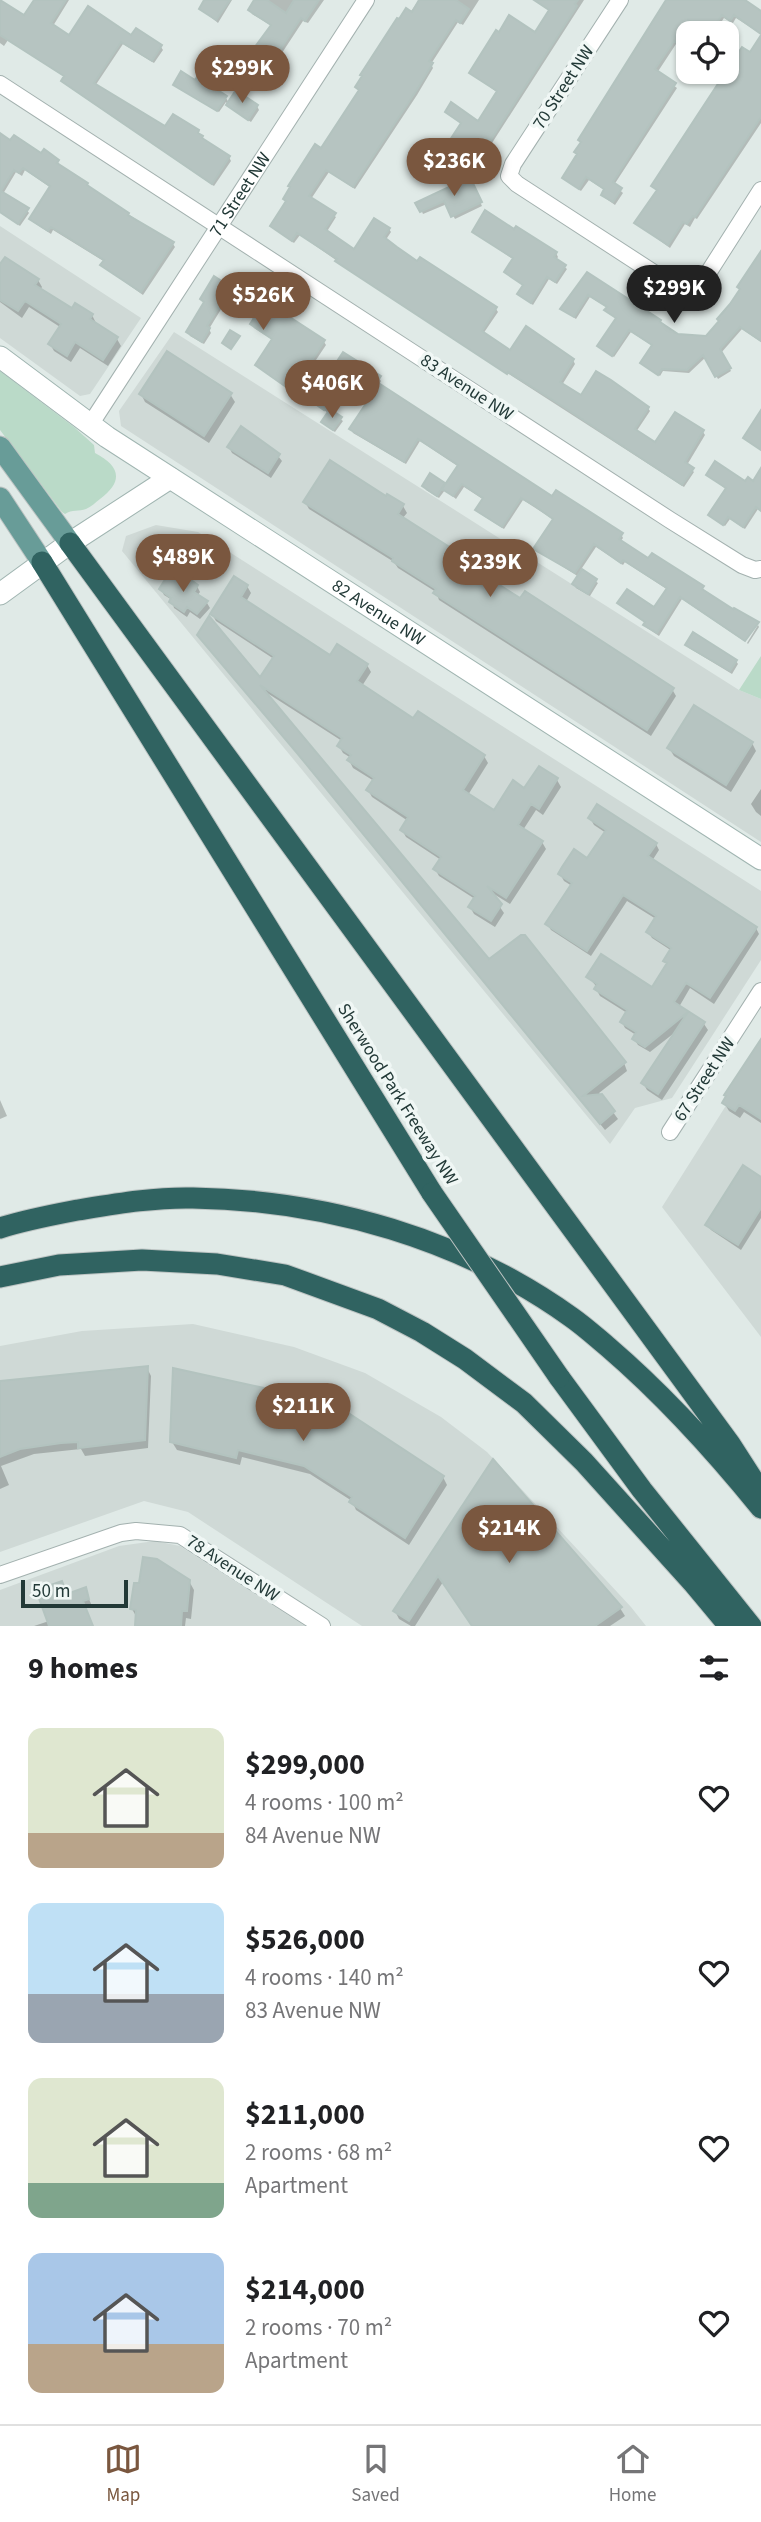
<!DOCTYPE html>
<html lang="en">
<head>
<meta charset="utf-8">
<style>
  body { margin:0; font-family:"Source Sans 3",sans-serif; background:#f6f6f6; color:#202124; height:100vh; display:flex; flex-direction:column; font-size:26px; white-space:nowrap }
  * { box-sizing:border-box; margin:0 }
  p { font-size:23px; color:#757577 }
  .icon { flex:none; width:38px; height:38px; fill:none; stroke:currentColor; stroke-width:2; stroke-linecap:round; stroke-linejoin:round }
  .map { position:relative; height:1626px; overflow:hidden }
  .sheet { display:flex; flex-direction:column; background:#fff; flex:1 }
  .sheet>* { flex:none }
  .fabs { position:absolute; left:676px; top:21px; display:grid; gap:14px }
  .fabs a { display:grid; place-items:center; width:63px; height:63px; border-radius:14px; background:#fff; box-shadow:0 2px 5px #0004; font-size:35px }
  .scale { position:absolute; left:21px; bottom:18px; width:107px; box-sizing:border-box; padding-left:7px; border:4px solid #223937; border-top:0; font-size:19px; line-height:24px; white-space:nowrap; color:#223937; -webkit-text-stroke:5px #f0f7f5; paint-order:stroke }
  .price { position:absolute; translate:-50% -60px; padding:0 16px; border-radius:24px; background:#7a573f; color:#fff; font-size:23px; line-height:46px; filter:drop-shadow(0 2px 4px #0008) }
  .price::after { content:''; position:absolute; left:50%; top:42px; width:21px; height:16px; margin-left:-10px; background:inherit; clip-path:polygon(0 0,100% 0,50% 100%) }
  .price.active { background:#222; color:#fff }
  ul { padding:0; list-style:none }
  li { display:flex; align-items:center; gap:21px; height:175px; padding:0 28px }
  li span { display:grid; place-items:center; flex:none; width:196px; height:140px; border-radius:14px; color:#555 }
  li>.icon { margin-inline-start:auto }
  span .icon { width:84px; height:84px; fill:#fffc; stroke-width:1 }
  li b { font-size:30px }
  h2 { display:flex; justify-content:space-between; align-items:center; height:84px; padding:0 28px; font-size:30px }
  .tabs { display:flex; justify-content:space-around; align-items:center; height:98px; border-top:2px solid #e0e0e0; background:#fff; font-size:19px; color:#757577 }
  .tabs a { display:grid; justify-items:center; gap:4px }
  .tabs .active { color:#7a573f }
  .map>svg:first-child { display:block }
  .built { fill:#cfd9d6 }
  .green { fill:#badac8 }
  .shadow { fill:#0003 }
  .building { fill:#b6c4c1; stroke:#b3c3bf; stroke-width:2 }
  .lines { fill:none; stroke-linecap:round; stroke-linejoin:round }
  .street-casing { stroke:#a3b1af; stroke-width:18 }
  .secondary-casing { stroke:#a0b5b1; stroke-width:23 }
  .primary-casing { stroke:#bdc4c3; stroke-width:23 }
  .highway-casing { stroke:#bdc4c3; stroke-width:23 }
  .street { stroke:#fff; stroke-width:16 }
  .secondary { stroke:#fff; stroke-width:21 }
  .primary { stroke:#689c98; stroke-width:21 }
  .highway { stroke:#306361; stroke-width:21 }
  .highway-bridge-casing { stroke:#bdc4c3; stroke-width:23; stroke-linecap:butt }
  .highway-bridge { stroke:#306361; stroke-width:21 }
  .labels { text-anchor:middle; stroke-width:7; stroke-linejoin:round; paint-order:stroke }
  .street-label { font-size:18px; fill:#223937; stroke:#f0f7f5 }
</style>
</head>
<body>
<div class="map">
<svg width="761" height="1626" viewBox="0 0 761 1626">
  <rect width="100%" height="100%" fill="#e0eae7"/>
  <path class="built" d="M0,226L141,318L90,394L80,396L0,338Z
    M174,332L739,690L761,699V842L121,426L119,411Z
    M156,525L198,532L761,891V960L672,1098L635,1108L610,1144L122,551L126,536Z
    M761,1050V1337L662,1207Z
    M193,1324L294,1347L365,1373L441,1417L487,1452L631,1607L646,1626H362L188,1512L144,1501L0,1552V1346L82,1331Z
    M155,1541L180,1546L305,1626H0V1590L119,1546Z"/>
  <path class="green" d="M0,371L74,427L94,445L95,453C120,466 124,481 100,499C96,502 91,507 86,509C79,512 72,509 65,514L62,512L0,430Z
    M761,656V699L739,690Z"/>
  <path class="shadow" d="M36,0H69L53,26L70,37L132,38L161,47L163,50L154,63L123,44L95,86L165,128L198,132L204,141L229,157L231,161L214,186L65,84L63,81L65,77L8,40L4,46L0,43V2L25,18Z
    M206,0H232L218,23L201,9Z
    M256,0H324L308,23L303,21L278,59L282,64L268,84L243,66L272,26L252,14L250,10Z
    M419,0H479L463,25L458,22L431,64L433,68L417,95L355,189L329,172L311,199L336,217L326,233L355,252L389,229L391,232L385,241L417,264L420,259L496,309L498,312L483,334L511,352L573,360L575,364L562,385L581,397L648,408L650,411L636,432L656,445L703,432L705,435L687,465L694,472L684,487L386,295L300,235L294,243L272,227L287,203L285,199L321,150L360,92L357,87Z
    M534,0H584L492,143L489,141L475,162L461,153L451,169L436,157L446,148L462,124L447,112L479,123L498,93L471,73L535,34L550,11Z
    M668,0H744L761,12V34L736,18L733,23L724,18L714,33H688V52L676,44L657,73L677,88L614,185L623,193L615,205L605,198L603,195L606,191L589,180L581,191L564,178Z
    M761,39V123L697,219L695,218L690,227L685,224L670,248L636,223L658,191L653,186Z
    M240,58L242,61L234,74L218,62Z
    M175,85L226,98L229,103L257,106L259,110L251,122L230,108L226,102L219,112Z
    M0,135L11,143L58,161L59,166L87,184L89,188L173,244L175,247L143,295L105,268L102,265L105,262L53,230L51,234L33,222L31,219L51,188L25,170L22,176L16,172L0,199Z
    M469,179L482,206L455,219L447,204L423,214L418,203Z
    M27,210L29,213L20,226L8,216Z
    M474,232L556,253L558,257L556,260L567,269L557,284L549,279L533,305L519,294L524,286L506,272L514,260Z
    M761,252V342L742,329L721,353L731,371L718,379L706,357L689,373L663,371L660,376L642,363L653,346L631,332L614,357L600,346L617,319L608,313V308L590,297L576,319L562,309L587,274L660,321L678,336L707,338L741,290Z
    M0,267L38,280L42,287L40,290L72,310L92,315L96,323L95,325L117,339L121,346L108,366L80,348L71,362L54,351L50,344L60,327L29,307L22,318L0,302Z
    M215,279L324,342L326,345L294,393L257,365L273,340L254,328L252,324L255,320L226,301L209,329L211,333L204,344L190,336L188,332L205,303L202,299Z
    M343,355L379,378L381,381L379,385L552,499L621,534L623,538L620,542L649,561L703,588L704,592L756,623L744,641L682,599L659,636L647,628L646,623L619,603L655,610L668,590L625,562L623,565L596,547L580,571L598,583L590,596L576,588L574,584L579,577L535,549L554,520L523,500L504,529L479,513L477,510L484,500L464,487L456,499L445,490L439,498L426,490L424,486L444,484L446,487L459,467L420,441L406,464L353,433L351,429L372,397L347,381L328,410L343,421L335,432L325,425L323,422L329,414L313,401Z
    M141,394H230L235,402L209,443L145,402Z
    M229,447L278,456L282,461L271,478L232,453Z
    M761,472V511L758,509L745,529L730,519L725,526L712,518L710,515L727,490L708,475L754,483Z
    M386,498L403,506L407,513L402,519L449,550L454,558L520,601L672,689L676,696L651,736L439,600L436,592L398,568L394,562L309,509L305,502Z
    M197,586L200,592L197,596L207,603L210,608L200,619L190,612L187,617L174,608L172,600L164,595L161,589Z
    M247,586L251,593L246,602L331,657L367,665L371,672L362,686L414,721L484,756L488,763L468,795L494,812L525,790L557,780L561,787L543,815L536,810L523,830L542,842L546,849L510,904L489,891L504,913L495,927L474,914L470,907L475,899L439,876L435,869L441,860L406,837L402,830L408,821L372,797L368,790L374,781L353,768L349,760L351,758L343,753L339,746L342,741L264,691L489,962L523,935L623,1060L627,1071L599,1093L618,1119L605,1130L303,760L204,642L260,680L274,659L216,621L212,614Z
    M758,625L759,627L748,644L747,643Z
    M687,645L736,661L738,664L732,674L689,648Z
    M752,743L756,751L731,792L674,756L669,748Z
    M761,789V816L756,812L751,804Z
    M590,818L656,844L659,850L652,861L756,928L759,934L714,1004L690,988L679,1007L704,1024L708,1030L662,1100L647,1090L643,1083L678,1030L650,1052L638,1045L634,1039L636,1035L625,1028L622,1022L627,1013L600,996L596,989L597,987L588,977L652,990L668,966L665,961L672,951L652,938L648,932L656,919L627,901L591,956L551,930L547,924L572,886L564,881L560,874L588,860L606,833L594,825Z
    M761,1042V1123L744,1112L740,1118L729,1111L724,1103Z
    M0,1100L7,1116L0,1119Z
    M761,1179V1218L741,1250L711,1230L707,1225Z
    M147,1368L151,1376L148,1448L85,1456L81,1449L34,1454L1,1466L9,1485L0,1489V1384Z
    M175,1370L443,1477L447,1485L409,1545L356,1510L352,1501L310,1474L242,1457L240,1465L177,1450L172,1442Z
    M493,1462L620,1608L625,1616L610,1626H473L443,1582L415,1626H411L399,1619L395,1611Z
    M189,1581L194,1590L191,1619L186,1618L185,1626H136L137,1618L132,1609L141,1585Z
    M85,1590L92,1606L86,1608L93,1626H34L49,1621L67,1595Z"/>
  <path class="building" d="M0,0L24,15L34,0H66L51,23L69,35L88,6L131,35L136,28L162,45L152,61L121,42L94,83L165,126L173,114L199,130L198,133L203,136L202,138L230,156L212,184L61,81L64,76L0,35Z
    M204,0H230L216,20L199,9Z
    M254,0H267L286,13L294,0H319L305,21L301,18L276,56L281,59L266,82L241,66L271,25L248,10Z
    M419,0H456L469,9L460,23L456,20L429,61L433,63L416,91L353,187L326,170L309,196L336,213L325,229L354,249L374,218L390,228L384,237L397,247L417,261L420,257L497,307L482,331L510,350L526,326L574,359L560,382L581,395L596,371L611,380L649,407L635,429L655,442L675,412L704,430L685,462L694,468L682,485L559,404L508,372L507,374L335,261L337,259L297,233L292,241L270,226L286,201L283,199L290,187L288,186L315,144L321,148L359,90L355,87L362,76L360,75L397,18L399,19L406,8L412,12Z
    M534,0H578L575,4L577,6L490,141L487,139L473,160L459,151L449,167L434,157L443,144L446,146L461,123L445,112L451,102L478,121L497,91L469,73L496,30L499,32L509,15L535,32L549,10Z
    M666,0H745L761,11V34L734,15L730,21L722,15L710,33L688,20V51L674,41L655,69L676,83L613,182L622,188L613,202L601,195L604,189L586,177L579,189L562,178L577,154L574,152L581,142L578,140Z
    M761,35V117L695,217L693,216L687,224L683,222L668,245L634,223L657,190L651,186L742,47L750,52Z
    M226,47L241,57L231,72L216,62Z
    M181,71L195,80L197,77L227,96L217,111L173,85Z
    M236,90L258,105L248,120L226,105Z
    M0,133L10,140L14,135L41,153L44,149L59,160L57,163L88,183L87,185L129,213L128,215L174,242L141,292L100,265L104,260L51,227L48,231L29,219L50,186L23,168L19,173L14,170L1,191L29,208L18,224L0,212Z
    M470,177L482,202L451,217L444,201L420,212L415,203Z
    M485,210L514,229L516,226L557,252L554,257L566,265L555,282L547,277L531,303L517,294L523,285L504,272L513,258L472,232Z
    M761,251V341L740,327L720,349L731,368L715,377L703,355L687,370L662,369L658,375L640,363L652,345L629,330L612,356L597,346L616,318L604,310L607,307L588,295L574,317L560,309L587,272L661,320L660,322L678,334L706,336L719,321L717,319L730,304L740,289L737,287Z
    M5,257L39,279L35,285L72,308L75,303L93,314L90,319L118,337L103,360L75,342L67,356L48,344L61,324L25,301L18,311L0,300V264Z
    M214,276L231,287L232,285L238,289L240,285L325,340L292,391L255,365L272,339L250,324L254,318L224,299L207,326L210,328L202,342L186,332L204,302L200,299Z
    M230,330L240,336L231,349L222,343Z
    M167,351L232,393L204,436L139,394Z
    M343,352L381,376L377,382L552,496L556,490L623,533L619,539L648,558L652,553L704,586L702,589L733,609L734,608L759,622L745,641L680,597L657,633L643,625L645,622L617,603L627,589L654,607L667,588L623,560L621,563L594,544L575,573L533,549L553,519L535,506L521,498L502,527L475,510L483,498L462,484L453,496L442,489L458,465L418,439L404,462L349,429L371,396L345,378L324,410L311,401Z
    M330,409L342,417L333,430L321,422Z
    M761,410V450L743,438Z
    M241,426L280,454L268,473L227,447Z
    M330,460L386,496L387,494L404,504L398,514L451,548L448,552L520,598L525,591L674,688L647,730L433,593L436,589L392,561L393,558L303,502Z
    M715,461L745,481L748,477L753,481L761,468V511L756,507L743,527L728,517L723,525L708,515L726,488L706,475Z
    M430,473L445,483L437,496L422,486Z
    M582,569L597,579L588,594L572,584Z
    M168,575L181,584L187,577L198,585L194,592L208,601L197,614L187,607L184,612L169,602L171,598L159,589Z
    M234,576L248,585L241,597L330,655L337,644L368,664L357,681L413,718L418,711L485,755L463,790L494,810L513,780L524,788L539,766L558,778L539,809L531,804L518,825L543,841L506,898L487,886L502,904L491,921L468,907L475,896L433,869L441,857L400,830L408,817L366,790L374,778L347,760L351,755L337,746L342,738L260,685L489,959L521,935H525L626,1062L583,1096L602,1094L615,1111L600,1124L297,753L197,635L209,616L260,677L274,656L210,614Z
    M693,632L737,660L730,671L685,645Z
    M694,705L753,742L726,785L667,748Z
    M597,804L657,843L648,856L757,927L710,998L686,983L674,1002L705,1022L658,1094L641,1083L688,1012L645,1047L632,1039L636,1032L620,1022L627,1010L594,989L597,984L586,977L601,954L652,987L667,963L663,961L671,948L646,932L656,916L623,895L587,951L545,924L572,883L558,874L562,867L574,849L587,858L606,830L588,818Z
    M761,1039V1119L739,1105L735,1111L722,1103L726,1096L724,1095Z
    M743,1165L761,1177V1208L738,1245L705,1225Z
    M148,1366L145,1440L78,1448V1442L61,1443L20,1449L0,1457V1381Z
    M173,1368L333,1403L444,1476L405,1538L349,1502L352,1497L304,1466L238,1450L236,1458L170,1442Z
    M493,1459L622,1607L595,1626H472L438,1576L409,1621L393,1611Z
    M143,1557L157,1559L190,1580L187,1611H182L181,1626H135L136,1610L130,1609L134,1583H139Z
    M62,1581L67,1594L86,1587L89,1599L83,1601L93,1626H49L36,1590Z"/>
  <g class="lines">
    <defs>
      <g id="street">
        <path d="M620,0L513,164L509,176L517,184L680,290L689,294L698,289L761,190"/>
        <path d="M0,84L670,520L742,565L755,570L761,569"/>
        <path id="s1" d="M90,425L366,0"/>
        <path d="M670,1132L761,991"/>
        <path d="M0,1575L121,1533L136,1531L180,1535L322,1626"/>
      </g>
      <g id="secondary">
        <path id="s2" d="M0,357L107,437L761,859"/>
        <path d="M0,594L70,543L170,478"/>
      </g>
      <path id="primary" d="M0,447L70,543
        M0,498L42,562"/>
      <path id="highway" d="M70,543L730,1444L761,1492
        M42,562L432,1193
        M0,1228C25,1220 52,1215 78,1210C115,1204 155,1197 193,1198C327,1200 462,1239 571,1317C584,1326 596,1337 608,1347C665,1396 714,1450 761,1508
        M0,1277L59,1265L142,1260L217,1264L285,1275L378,1309L422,1332L465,1359L524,1403L584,1462L694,1584L729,1626
        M559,1377L642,1490L751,1626"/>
    </defs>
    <use href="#street" class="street-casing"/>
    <use href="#secondary" class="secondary-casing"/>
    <use href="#primary" class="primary-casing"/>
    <use href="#highway" class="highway-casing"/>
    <use href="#street" class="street"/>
    <use href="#secondary" class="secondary"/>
    <use href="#primary" class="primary"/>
    <use href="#highway" class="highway"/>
    <defs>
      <path id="highway-bridge" d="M432,1193L559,1377"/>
    </defs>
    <use href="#highway-bridge" class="highway-bridge-casing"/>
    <use href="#highway-bridge" class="highway-bridge"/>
  </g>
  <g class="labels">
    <g class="street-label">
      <text transform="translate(563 87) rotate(-57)" y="6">70 Street NW</text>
      <text dy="6" stroke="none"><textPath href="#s1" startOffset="275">71 Street NW</textPath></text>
      <text transform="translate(467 387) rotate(33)" y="6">83 Avenue NW</text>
      <text dy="6" stroke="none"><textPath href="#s2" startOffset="457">82 Avenue NW</textPath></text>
      <text transform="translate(704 1079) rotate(-57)" y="6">67 Street NW</text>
      <text transform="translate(398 1094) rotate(58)" y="6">Sherwood Park Freeway NW</text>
      <text transform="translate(233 1568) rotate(33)" y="6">78 Avenue NW</text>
    </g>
  </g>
</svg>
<div class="fabs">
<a><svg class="icon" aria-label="locate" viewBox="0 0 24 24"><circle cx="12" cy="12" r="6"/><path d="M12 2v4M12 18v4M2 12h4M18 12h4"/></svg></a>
</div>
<div class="scale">50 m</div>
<b class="price" style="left:242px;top:105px">$299K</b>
<b class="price" style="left:454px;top:198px">$236K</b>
<b class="price active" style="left:674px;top:325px">$299K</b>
<b class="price" style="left:263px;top:332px">$526K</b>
<b class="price" style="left:332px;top:420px">$406K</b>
<b class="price" style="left:183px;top:594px">$489K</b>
<b class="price" style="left:490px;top:599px">$239K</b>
<b class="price" style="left:303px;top:1443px">$211K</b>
<b class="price" style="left:509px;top:1565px">$214K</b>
</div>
<section class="sheet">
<h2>9 homes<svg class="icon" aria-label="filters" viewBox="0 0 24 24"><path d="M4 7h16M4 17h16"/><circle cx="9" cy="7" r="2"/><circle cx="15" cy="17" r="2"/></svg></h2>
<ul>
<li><span style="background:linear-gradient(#dfe7d0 75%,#b9a48a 0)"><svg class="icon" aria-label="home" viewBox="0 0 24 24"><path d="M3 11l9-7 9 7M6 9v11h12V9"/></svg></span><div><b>$299,000</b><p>4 rooms · 100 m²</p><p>84 Avenue NW</p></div><svg class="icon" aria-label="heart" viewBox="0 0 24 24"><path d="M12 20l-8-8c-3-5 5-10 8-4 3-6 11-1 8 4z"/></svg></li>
<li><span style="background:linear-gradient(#bfe0f5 65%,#9aa5b1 0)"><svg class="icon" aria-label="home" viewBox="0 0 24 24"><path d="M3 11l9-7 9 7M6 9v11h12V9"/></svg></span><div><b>$526,000</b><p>4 rooms · 140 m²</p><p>83 Avenue NW</p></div><svg class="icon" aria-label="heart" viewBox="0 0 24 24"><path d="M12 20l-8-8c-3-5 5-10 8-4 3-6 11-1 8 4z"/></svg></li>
<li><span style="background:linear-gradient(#dfe7d0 75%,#7fa58c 0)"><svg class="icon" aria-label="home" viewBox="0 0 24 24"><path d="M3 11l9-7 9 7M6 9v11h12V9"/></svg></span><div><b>$211,000</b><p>2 rooms · 68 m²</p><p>Apartment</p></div><svg class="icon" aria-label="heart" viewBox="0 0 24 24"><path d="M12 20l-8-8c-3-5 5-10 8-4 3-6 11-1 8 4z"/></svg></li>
<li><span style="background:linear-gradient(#a9c7e8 65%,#b9a48a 0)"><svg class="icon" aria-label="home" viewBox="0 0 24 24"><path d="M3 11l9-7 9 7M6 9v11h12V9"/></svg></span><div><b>$214,000</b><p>2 rooms · 70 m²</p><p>Apartment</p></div><svg class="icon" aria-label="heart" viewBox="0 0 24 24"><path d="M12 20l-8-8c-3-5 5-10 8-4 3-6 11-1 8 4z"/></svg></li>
</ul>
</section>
<nav class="tabs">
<a class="active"><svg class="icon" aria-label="map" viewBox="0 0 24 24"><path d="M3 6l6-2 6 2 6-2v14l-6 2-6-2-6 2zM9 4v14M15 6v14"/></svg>Map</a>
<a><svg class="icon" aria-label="saved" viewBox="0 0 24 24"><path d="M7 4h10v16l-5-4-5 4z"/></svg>Saved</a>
<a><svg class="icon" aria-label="home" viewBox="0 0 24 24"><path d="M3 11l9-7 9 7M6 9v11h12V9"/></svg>Home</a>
</nav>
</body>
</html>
